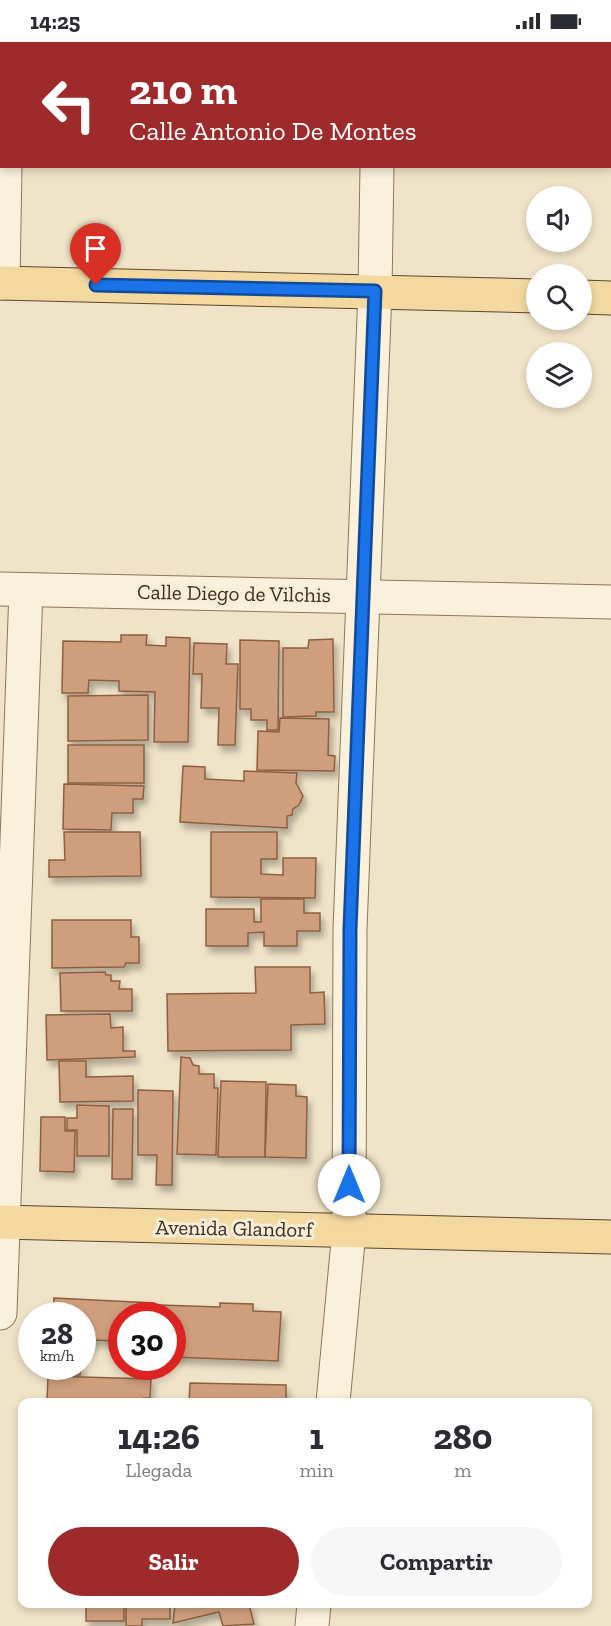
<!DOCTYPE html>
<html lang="es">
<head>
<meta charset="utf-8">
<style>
	body { margin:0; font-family:"Zilla Slab",serif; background:#f7f7f7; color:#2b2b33; height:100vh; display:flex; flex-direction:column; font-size:22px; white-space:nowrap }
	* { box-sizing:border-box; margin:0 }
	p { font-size:20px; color:#7c7c81 }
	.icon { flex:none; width:33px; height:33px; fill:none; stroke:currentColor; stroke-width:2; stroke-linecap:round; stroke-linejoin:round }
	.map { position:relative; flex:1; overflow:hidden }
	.drawer { position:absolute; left:18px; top:1356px; width:574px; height:210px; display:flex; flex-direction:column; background:#fff; border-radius:12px; box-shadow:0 3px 9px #0003 }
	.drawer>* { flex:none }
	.guide { position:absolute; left:0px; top:0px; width:612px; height:126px; box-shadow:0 3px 9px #0003; background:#9e2a2b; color:#fff; overflow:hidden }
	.tools { position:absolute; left:526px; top:144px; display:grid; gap:12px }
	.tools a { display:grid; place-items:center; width:66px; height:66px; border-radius:50%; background:#fff; box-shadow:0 3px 9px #0003; font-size:30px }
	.speed { position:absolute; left:18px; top:1260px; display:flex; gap:12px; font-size:30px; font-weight:700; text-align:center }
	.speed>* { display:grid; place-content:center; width:78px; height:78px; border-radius:50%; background:#fff; box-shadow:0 3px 9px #0003; line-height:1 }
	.speed small { font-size:15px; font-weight:400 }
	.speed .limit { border:9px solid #d22; background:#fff; color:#111 }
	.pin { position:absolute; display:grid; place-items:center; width:51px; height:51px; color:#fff; margin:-62px -26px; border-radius:50% 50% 50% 0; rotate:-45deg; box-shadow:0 0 6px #0007 }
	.pin .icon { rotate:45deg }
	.me { position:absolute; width:66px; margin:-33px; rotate:0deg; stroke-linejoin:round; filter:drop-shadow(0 0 4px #0008) }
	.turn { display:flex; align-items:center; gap:21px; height:126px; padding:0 30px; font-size:27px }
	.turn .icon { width:78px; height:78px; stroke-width:2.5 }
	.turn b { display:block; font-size:42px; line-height:51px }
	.eta { display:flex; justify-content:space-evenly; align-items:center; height:102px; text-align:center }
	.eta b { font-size:36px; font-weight:800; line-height:42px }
	.primary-button { display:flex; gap:12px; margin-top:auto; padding:12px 30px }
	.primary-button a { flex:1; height:69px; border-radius:36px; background:#9e2a2b; color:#fff; font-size:24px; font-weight:800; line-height:69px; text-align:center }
	.primary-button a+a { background:#f7f7f7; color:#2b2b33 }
	.status { display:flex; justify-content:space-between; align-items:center; height:42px; padding:0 30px; background:#fff; direction:ltr }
	.status svg { height:16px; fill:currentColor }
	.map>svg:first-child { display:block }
	.building { fill:#cf9f7d; stroke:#8d5f41; stroke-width:1.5; filter:url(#shadow) }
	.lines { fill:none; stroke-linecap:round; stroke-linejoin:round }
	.minor-casing { stroke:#8d765c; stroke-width:35 }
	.major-casing { stroke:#5b4430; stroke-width:35 }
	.minor { stroke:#faf1dc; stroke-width:33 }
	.major { stroke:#f3d9a0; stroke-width:33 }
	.route-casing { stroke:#114b97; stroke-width:15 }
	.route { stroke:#1a73e8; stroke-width:10 }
	.labels { text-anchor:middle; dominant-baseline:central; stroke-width:6; stroke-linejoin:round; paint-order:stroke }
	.street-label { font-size:21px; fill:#3d2e20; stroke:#f7eed8 }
</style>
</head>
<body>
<div class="status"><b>14:25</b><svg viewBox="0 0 49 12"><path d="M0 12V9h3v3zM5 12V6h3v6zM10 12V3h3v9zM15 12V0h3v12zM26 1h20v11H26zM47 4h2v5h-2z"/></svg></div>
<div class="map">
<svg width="611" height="1584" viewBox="0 0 611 1584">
	<defs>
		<filter id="shadow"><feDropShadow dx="3.5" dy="6" stdDeviation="3" flood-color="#0004"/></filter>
	</defs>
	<rect width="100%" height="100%" fill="#f0e4c8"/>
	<g class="building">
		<polygon points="121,593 147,593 146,603 166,604 166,595 190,596 188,700 154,700 155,650 119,649 119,639 89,638 88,651 62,651 63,599 121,600"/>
		<polygon points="333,597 334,670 316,670 316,674 283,675 283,606 308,606 309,598"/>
		<polygon points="240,598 279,599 278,688 267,688 267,678 251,678 251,667 240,667"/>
		<polygon points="194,601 227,602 226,622 238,622 235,703 218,703 219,666 201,666 202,632 193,632"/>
		<polygon points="148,653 148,698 68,699 68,654"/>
		<polygon points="280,676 329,677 328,713 335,714 334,729 257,728 258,689 279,690"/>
		<rect x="68" y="703" width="76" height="38"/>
		<polygon points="183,724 205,725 205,737 244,739 244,729 297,731 296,741 303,754 299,763 293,767 292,773 287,774 287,786 180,780"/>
		<polygon points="64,742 144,744 143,757 133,757 133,771 112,771 111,788 63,787"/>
		<polygon points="64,790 140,790 141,834 49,835 49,818 65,818"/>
		<polygon points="211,790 277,790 277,817 261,817 261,832 283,833 283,816 316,816 315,856 211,855"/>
		<polygon points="261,857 304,857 304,871 320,871 320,889 297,889 297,904 264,904 264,890 248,891 248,904 206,904 206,867 254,867 254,880 261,880"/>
		<polygon points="52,878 131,878 131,895 139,895 139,921 126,921 124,925 52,926"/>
		<polygon points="255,925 310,925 310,951 324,950 325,982 291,983 291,1008 168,1009 167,952 256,951"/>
		<polygon points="105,930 106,933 111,933 111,939 120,939 119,947 132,947 132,969 61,969 60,931"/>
		<polygon points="110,972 111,986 123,985 123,1009 135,1009 135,1015 47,1018 46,973"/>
		<polygon points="181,1015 190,1016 193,1023 199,1024 199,1032 214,1032 214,1046 218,1046 216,1113 177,1112"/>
		<polygon points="59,1019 86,1019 86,1035 133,1034 133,1059 60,1060"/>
		<polygon points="221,1039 266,1040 265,1115 218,1115"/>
		<polygon points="268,1042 296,1043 296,1054 307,1055 306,1116 265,1115"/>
		<polygon points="138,1048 173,1049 172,1143 156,1143 157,1113 138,1113"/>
		<polygon points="77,1063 109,1064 109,1114 77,1114 77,1088 67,1088 67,1076 77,1076"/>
		<polygon points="113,1067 133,1067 132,1137 112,1137"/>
		<polygon points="41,1075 65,1075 65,1089 75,1089 74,1130 40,1129"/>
		<polygon points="54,1256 154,1261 154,1274 122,1274 122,1312 115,1312 112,1299 95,1298 82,1310 82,1274 53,1274"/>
		<polygon points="220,1261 253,1262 253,1269 281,1270 278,1319 172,1315 172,1274 158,1274 159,1263 220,1265"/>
		<polygon points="51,1324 81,1324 80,1333 50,1332"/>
		<polygon points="48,1334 151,1337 150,1356 143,1356 143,1360 47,1360"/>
		<polygon points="190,1341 286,1343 286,1360 189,1360"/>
		<rect x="86" y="1562" width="38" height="17"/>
		<polygon points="126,1562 170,1562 170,1577 142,1577 142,1584 126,1584"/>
		<polygon points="175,1562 249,1562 254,1582 223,1584 219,1570 173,1581"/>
	</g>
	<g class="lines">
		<defs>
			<g id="minor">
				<polyline points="8,2 8,0"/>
				<polyline points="380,2 380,0"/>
				<polyline points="3,241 5,124"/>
				<polyline points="0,547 611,560"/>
				<polyline points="0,1271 26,548"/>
				<polyline points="333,1360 349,1189 350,887 375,249 377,124"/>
				<polyline points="312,1584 314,1562"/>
			</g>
			<g id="major">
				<polyline points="0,241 537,254"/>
				<polyline points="582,255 611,256"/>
				<polyline points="0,1180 611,1195"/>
			</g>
		</defs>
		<use href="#minor" class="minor-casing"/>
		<use href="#major" class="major-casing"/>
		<use href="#minor" class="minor"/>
		<use href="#major" class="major"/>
	</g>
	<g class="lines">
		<defs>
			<polyline id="route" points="96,243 375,249 350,887 349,1143"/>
		</defs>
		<use href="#route" class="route-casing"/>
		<use href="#route" class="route"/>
	</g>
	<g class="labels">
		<g class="street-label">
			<text transform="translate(234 551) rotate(1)">Calle Diego de Vilchis</text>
			<text transform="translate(234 1186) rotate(1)">Avenida Glandorf</text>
		</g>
	</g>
</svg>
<div class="tools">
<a><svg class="icon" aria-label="sound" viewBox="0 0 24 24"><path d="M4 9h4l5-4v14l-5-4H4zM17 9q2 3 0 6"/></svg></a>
<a><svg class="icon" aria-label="search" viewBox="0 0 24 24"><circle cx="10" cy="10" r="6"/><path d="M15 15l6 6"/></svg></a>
<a><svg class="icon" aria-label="layers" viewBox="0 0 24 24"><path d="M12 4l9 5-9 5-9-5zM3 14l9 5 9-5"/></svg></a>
</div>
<div class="speed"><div>28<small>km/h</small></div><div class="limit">30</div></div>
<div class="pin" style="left:96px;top:243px;background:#d93025"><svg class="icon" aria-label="arrive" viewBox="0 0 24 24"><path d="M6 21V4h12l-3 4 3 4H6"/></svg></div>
<svg class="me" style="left:349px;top:1143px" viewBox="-20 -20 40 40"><circle r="19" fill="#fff"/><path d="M0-13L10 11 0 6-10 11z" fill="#1a73e8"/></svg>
<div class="guide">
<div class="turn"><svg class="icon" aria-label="left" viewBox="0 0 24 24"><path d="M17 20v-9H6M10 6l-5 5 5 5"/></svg><div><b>210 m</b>Calle Antonio De Montes</div></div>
</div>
<section class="drawer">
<div class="eta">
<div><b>14:26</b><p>Llegada</p></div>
<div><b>1</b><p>min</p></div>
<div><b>280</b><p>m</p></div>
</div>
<div class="primary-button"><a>Salir</a><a>Compartir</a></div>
</section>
</div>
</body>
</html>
